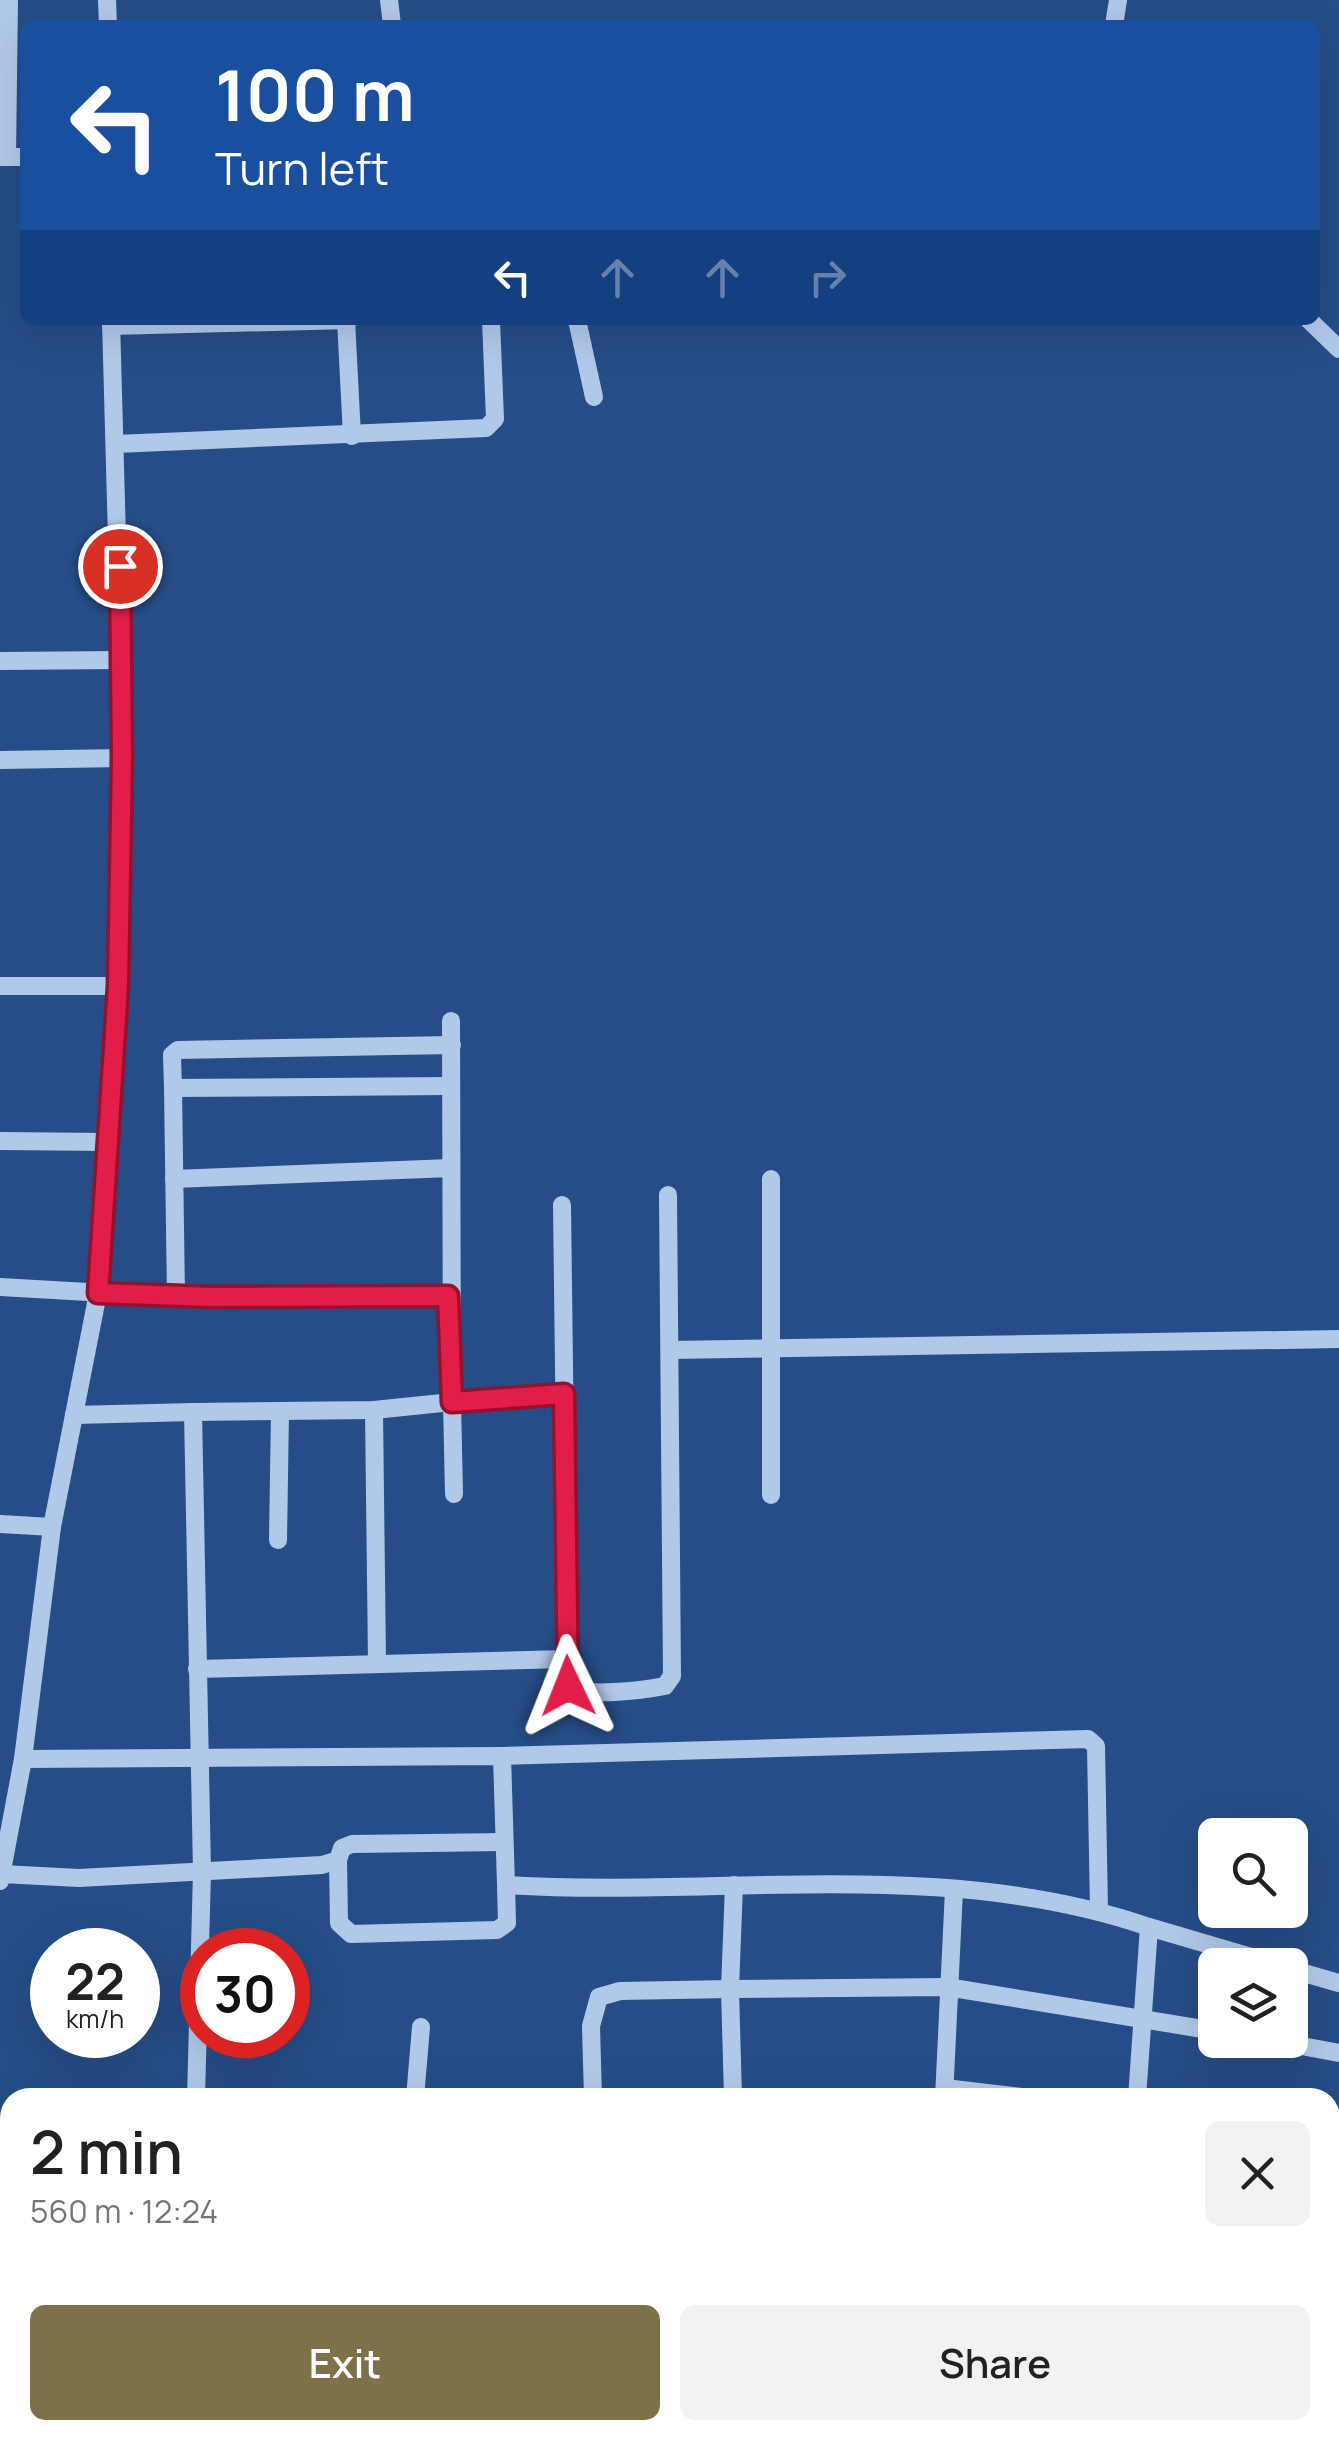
<!DOCTYPE html>
<html lang="en">
<head>
<meta charset="utf-8">
<style>
	body { margin:0; font-family:Manrope,sans-serif; background:#f2f2f2; color:#202124; height:100vh; display:flex; flex-direction:column; font-size:38px; white-space:nowrap }
	* { box-sizing:border-box; margin:0 }
	p { font-size:32px; color:#757577 }
	.icon { flex:none; width:55px; height:55px; fill:none; stroke:currentColor; stroke-width:2; stroke-linecap:round; stroke-linejoin:round }
	.map { position:relative; flex:1; overflow:hidden }
	.sheet { position:absolute; left:0px; top:2088px; width:1340px; height:352px; display:flex; flex-direction:column; background:#fff; border-radius:30px 30px 0 0; box-shadow:0 10px 40px #0002 }
	.sheet>* { flex:none }
	.top-card { position:absolute; left:20px; top:20px; width:1300px; height:305px; border-radius:15px; box-shadow:0 10px 40px #0002; background:#1a4fa0; color:#fff; overflow:hidden }
	.tools { position:absolute; left:1198px; top:1818px; display:grid; gap:20px }
	.tools a { display:grid; place-items:center; width:110px; height:110px; border-radius:15px; background:#fff; box-shadow:0 10px 40px #0002; font-size:50px }
	.speed { position:absolute; left:30px; top:1928px; display:flex; gap:20px; font-size:50px; font-weight:700; text-align:center }
	.speed>* { display:grid; place-content:center; width:130px; height:130px; border-radius:50%; background:#fff; box-shadow:0 10px 40px #0002; line-height:1 }
	.speed small { font-size:25px; font-weight:400 }
	.speed .limit { border:15px solid #d22; background:#fff; color:#111 }
	.pin { position:absolute; display:grid; place-items:center; width:85px; height:85px; color:#fff; margin:-42px; border:5px solid #fff; border-radius:50%; box-shadow:0 2px 10px #0007 }
	.me { position:absolute; width:110px; margin:-55px; rotate:358deg; stroke-linejoin:round; filter:drop-shadow(0 0 8px #0008) }
	.turn { display:flex; align-items:center; gap:35px; height:210px; padding:0 30px; font-size:45px }
	.turn .icon { width:130px; height:130px; stroke-width:2.5 }
	.turn b { display:block; font-size:70px; line-height:85px }
	.lanes { display:flex; align-items:center; height:95px; padding:0 30px; background:#0003; justify-content:center; gap:50px; direction:ltr }
	.lanes .off { opacity:.35 }
	.round { display:grid; place-items:center; flex:none; width:105px; height:105px; border-radius:15px; background:#f2f2f2 }
	.summary { display:flex; align-items:center; justify-content:space-between; height:170px; padding:0 30px }
	h1 { font-size:60px; font-weight:600; line-height:75px }
	.button { display:flex; gap:20px; margin-top:auto; padding:20px 30px }
	.button a { flex:1; height:115px; border-radius:15px; background:#7e7149; color:#fff; font-size:40px; font-weight:600; line-height:115px; text-align:center }
	.button a+a { background:#f2f2f2; color:#202124 }
	.map>svg:first-child { display:block }
	.lines { fill:none; stroke-linecap:round; stroke-linejoin:round }
	.minor { stroke:#b1c9e9; stroke-width:18 }
	.route-casing { stroke:#92132f; stroke-width:25 }
	.route { stroke:#e11d48; stroke-width:18 }
</style>
</head>
<body>
<div class="map">
<svg width="1339" height="2439" viewBox="0 0 1339 2439">
	<rect width="100%" height="100%" fill="#264d87"/>
	<g class="lines">
		<g class="minor">
			<polyline points="107,0 108,25"/>
			<polyline points="389,0 392,25"/>
			<polyline points="1114,25 1118,0"/>
			<polyline points="0,157 25,157"/>
			<polyline points="7,157 9,0"/>
			<polyline points="346,320 352,436"/>
			<polyline points="577,320 594,397"/>
			<polyline points="1309,320 1339,349"/>
			<polyline points="111,326 349,320"/>
			<polyline points="116,444 486,428 495,419 491,320"/>
			<polyline points="0,661 120,660"/>
			<polyline points="0,760 123,758"/>
			<polyline points="0,986 118,986"/>
			<polyline points="173,1088 172,1055 178,1050 452,1045"/>
			<polyline points="0,1141 109,1142"/>
			<polyline points="174,1179 451,1168"/>
			<path d="M562,1205l6,481c16,12 76,4 97,0l7,-10 -4,-481"/>
			<polyline points="0,1287 176,1297 449,1296"/>
			<polyline points="176,1297 173,1088 451,1086"/>
			<polyline points="670,1350 1339,1339"/>
			<polyline points="374,1410 377,1662"/>
			<polyline points="74,1415 193,1412"/>
			<polyline points="454,1494 452,1402 564,1394"/>
			<polyline points="771,1495 771,1179"/>
			<polyline points="0,1524 52,1527"/>
			<polyline points="278,1540 280,1412"/>
			<polyline points="197,1669 566,1659"/>
			<polyline points="502,1756 1088,1739 1096,1746 1099,1910"/>
			<path d="M23,1759l479,-3 4,129c213,13 437,-29 643,42"/>
			<polyline points="338,1860 339,1923 351,1934 497,1930 507,1923 506,1885"/>
			<polyline points="2,1874 79,1878 322,1865 338,1860 342,1848 352,1844 504,1842"/>
			<polyline points="0,1881 23,1759 52,1527 98,1293 109,1142 123,758 111,320"/>
			<polyline points="1290,1969 1339,1983"/>
			<polyline points="1269,2040 1339,2053"/>
			<polyline points="945,2088 1030,2098"/>
			<polyline points="196,2098 202,1872 193,1412 374,1410 452,1402 451,1021"/>
			<polyline points="415,2098 421,2027"/>
			<polyline points="593,2098 591,2026 599,1997 620,1991 730,1989 734,1885"/>
			<polyline points="733,2098 730,1989 947,1987 1215,2031"/>
			<polyline points="944,2098 954,1890"/>
			<polyline points="1137,2098 1149,1927 1278,1965"/>
			<polyline points="0,2150 10,2152"/>
			<polyline points="1330,2226 1339,2228"/>
			<polyline points="1330,2424 1339,2426"/>
			<polyline points="45,2430 46,2439"/>
			<polyline points="171,2430 172,2439"/>
			<polyline points="1297,2430 1298,2439"/>
			<polyline points="282,2439 282,2430"/>
			<polyline points="380,2439 380,2430"/>
			<polyline points="639,2439 639,2430"/>
			<polyline points="780,2439 780,2430"/>
			<polyline points="888,2439 889,2430"/>
			<polyline points="1068,2439 1068,2430"/>
			<polyline points="1208,2439 1209,2430"/>
		</g>
	</g>
	<g class="lines">
		<defs>
			<polyline id="route" points="120,566 122,758 118,986 98,1293 212,1297 448,1296 452,1402 564,1394 568,1686"/>
		</defs>
		<use href="#route" class="route-casing"/>
		<use href="#route" class="route"/>
	</g>
</svg>
<div class="tools">
<a><svg class="icon" aria-label="search" viewBox="0 0 24 24"><circle cx="10" cy="10" r="6"/><path d="M15 15l6 6"/></svg></a>
<a><svg class="icon" aria-label="layers" viewBox="0 0 24 24"><path d="M12 4l9 5-9 5-9-5zM3 14l9 5 9-5"/></svg></a>
</div>
<div class="speed"><div>22<small>km/h</small></div><div class="limit">30</div></div>
<div class="pin" style="left:120px;top:566px;background:#d93025"><svg class="icon" aria-label="arrive" viewBox="0 0 24 24"><path d="M6 21V4h12l-3 4 3 4H6"/></svg></div>
<svg class="me" style="left:568px;top:1686px" viewBox="-20 -20 40 40"><path d="M0-17L14 15 0 8-14 15z" fill="#e11d48" stroke="#fff" stroke-width="4"/></svg>
<div class="top-card">
<div class="turn"><svg class="icon" aria-label="left" viewBox="0 0 24 24"><path d="M17 20v-9H6M10 6l-5 5 5 5"/></svg><div><b>100 m</b>Turn left</div></div>
<div class="lanes"><svg class="icon" aria-label="left" viewBox="0 0 24 24"><path d="M17 20v-9H6M10 6l-5 5 5 5"/></svg><svg class="icon off" aria-label="ahead" viewBox="0 0 24 24"><path d="M12 20V5M6 11l6-6 6 6"/></svg><svg class="icon off" aria-label="ahead" viewBox="0 0 24 24"><path d="M12 20V5M6 11l6-6 6 6"/></svg><svg class="icon off" aria-label="right" viewBox="0 0 24 24"><path d="M7 20v-9h11M14 6l5 5-5 5"/></svg></div>
</div>
<section class="sheet">
<div class="summary"><div><h1>2 min</h1><p>560 m · 12:24</p></div><a class="round"><svg class="icon" aria-label="close" viewBox="0 0 24 24"><path d="M6 6l12 12M18 6L6 18"/></svg></a></div>
<div class="button"><a>Exit</a><a>Share</a></div>
</section>
</div>
</body>
</html>
